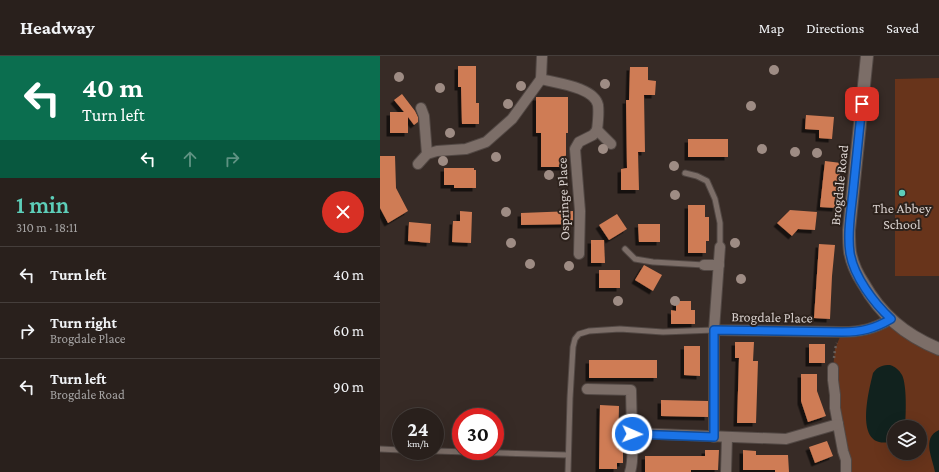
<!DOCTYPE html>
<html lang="en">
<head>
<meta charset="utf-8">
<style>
	body { margin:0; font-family:"Crimson Pro",serif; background:#312825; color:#f1f3f6; height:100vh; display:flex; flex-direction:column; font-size:15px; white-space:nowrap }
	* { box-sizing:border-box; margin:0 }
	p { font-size:13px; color:#a5a3a3 }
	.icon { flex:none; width:22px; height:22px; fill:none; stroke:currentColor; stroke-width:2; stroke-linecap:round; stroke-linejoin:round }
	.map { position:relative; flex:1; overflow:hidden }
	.side { display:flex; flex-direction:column; background:#29201c; width:380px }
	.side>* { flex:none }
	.banner { background:#0b6e4f; color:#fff; overflow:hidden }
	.tools { position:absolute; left:507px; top:364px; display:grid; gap:8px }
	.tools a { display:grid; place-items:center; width:40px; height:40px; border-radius:50%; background:#29201c; box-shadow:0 4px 16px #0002,0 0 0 1px #453e3b; font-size:20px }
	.speed { position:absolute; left:12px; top:352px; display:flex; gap:8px; font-size:20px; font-weight:700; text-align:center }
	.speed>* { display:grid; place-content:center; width:52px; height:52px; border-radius:50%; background:#29201c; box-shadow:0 4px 16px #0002,0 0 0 1px #453e3b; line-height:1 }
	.speed small { font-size:10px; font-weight:400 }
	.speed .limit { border:6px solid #d22; background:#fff; color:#111 }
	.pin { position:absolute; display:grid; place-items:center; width:34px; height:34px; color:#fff; margin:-17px; border-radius:8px; box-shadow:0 2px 6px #0006 }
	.me { position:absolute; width:44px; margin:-22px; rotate:92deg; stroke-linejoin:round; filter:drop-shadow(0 0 3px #0008) }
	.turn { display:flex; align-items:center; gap:14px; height:84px; padding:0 16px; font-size:18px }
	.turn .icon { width:52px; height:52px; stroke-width:2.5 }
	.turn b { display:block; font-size:28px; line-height:34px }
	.lanes { display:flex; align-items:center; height:38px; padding:0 16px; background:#0003; justify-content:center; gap:20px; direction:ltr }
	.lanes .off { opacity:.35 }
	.round { display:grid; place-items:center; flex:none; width:42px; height:42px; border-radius:21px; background:#312825 }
	.headline { display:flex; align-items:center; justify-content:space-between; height:68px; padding:0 16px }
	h1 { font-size:24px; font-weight:600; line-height:30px; color:#5dceb9 }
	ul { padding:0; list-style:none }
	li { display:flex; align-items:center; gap:12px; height:56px; padding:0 16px; border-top:1px solid #453e3b }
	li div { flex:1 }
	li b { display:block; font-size:15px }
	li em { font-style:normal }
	header { display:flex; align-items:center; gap:24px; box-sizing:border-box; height:56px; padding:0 20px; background:#29201c; border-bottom:1px solid #453e3b }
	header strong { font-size:19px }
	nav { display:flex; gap:22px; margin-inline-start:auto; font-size:14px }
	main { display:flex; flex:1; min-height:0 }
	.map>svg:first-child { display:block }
	.green { fill:#68341b; fill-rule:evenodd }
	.water { fill:#11221e }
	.building { fill:#cf7c55; filter:url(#shadow) }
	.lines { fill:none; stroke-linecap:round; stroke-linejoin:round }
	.lane-casing { stroke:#524844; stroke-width:7 }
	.street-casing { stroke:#524844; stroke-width:12 }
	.secondary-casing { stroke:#524844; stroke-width:14 }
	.path { stroke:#685e59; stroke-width:2.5; stroke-dasharray:2 3; stroke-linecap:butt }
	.lane { stroke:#7c6e68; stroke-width:5 }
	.street { stroke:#7c6e68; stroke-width:10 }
	.secondary { stroke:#7c6e68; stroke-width:12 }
	.tree { fill:#9e8c84 }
	.route-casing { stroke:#114b97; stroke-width:10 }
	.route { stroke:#1a73e8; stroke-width:7 }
	.poi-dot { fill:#5dceb9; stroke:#2d221c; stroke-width:1.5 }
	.labels { text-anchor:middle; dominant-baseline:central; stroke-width:4; stroke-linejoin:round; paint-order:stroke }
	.street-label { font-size:14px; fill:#d7cfcc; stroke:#2d221c }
	.poi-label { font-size:14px; fill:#d7cfcc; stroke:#2d221c }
</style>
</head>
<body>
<header>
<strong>Headway</strong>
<nav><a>Map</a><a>Directions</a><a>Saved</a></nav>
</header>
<main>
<section class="side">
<div class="banner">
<div class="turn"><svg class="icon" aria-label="left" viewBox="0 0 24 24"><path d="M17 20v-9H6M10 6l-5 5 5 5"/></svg><div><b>40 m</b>Turn left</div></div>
<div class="lanes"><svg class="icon" aria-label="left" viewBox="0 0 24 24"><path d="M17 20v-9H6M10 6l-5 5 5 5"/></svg><svg class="icon off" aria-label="ahead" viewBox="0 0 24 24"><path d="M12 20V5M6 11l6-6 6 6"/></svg><svg class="icon off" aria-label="right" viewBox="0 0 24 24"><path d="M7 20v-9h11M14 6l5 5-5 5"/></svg></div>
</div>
<div class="headline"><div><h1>1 min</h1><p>310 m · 18:11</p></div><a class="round" style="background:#d93025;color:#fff"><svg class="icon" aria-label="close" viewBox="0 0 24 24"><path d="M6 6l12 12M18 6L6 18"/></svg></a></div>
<ul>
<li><svg class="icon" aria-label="left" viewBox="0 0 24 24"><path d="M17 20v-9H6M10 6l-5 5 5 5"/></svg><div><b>Turn left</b></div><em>40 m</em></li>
<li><svg class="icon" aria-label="right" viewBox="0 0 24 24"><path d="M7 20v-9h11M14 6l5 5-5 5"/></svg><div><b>Turn right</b><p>Brogdale Place</p></div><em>60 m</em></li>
<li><svg class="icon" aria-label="left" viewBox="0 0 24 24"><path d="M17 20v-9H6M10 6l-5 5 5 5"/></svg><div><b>Turn left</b><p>Brogdale Road</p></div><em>90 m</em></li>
</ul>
</section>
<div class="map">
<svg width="559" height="416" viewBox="0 0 559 416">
	<defs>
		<filter id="shadow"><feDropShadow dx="-3.5" dy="3.5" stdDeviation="0" flood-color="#0009"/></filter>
	</defs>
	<rect width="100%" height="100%" fill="#372b26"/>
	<g class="green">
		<polygon points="559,22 559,220 515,220 515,23"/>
		<path d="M511,263l48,30v123h-93l-13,-104 2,-19 7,-17zM514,371h26v26h-26z"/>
	</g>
	<g class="water">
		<path d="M510,309c6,2 9,5 12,10 5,10 4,40 3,52h-11v14c-41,12 -26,-47 -21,-68 5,-7 10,-8 17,-8z"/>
		<path d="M559,374v42h-4c-2,-13 -14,-34 4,-42z"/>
	</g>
	<g class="building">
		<polygon points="78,10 96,10 96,47 99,47 99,68 82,68 81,31 78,31"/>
		<polygon points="250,11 268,11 268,24 276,25 275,39 264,39 265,96 258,96 259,134 241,134 241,113 247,112 246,44 249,44"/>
		<polygon points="22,38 35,55 38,61 38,66 34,69 28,61 28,77 10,77 10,56 24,56 14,44"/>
		<polygon points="156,41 188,41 188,77 186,77 186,111 161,111 161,77 156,77"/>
		<polygon points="426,59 454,61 452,83 439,82 439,74 425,73"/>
		<rect x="308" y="83" width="40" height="18"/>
		<polygon points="0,100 15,100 16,132 28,155 8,167 0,152"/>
		<polygon points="445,105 461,107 456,152 440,151"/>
		<polygon points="64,112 94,112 94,114 96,114 96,132 74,132 74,129 64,129"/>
		<polygon points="308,149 325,149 325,161 329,161 329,185 326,185 326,197 308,197"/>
		<polygon points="410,154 437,156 435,174 418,173 412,180 397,167"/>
		<polygon points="80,155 92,156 91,187 72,186 73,165 80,165"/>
		<polygon points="193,155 193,168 141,169 141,157"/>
		<polygon points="237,158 247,173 229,184 219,169"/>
		<polygon points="29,166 51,168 50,187 28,185"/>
		<polygon points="258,168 280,168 280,186 259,186"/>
		<polygon points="211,184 224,184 225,207 211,207"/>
		<polygon points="439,188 455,189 452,220 450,263 434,262"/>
		<polygon points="264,209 282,219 273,235 255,224"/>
		<rect x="219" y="214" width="21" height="18"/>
		<polygon points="296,245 311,245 311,254 315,254 315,268 291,268 291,254 296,255"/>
		<polygon points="355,286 374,286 373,305 378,305 376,367 357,367 359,302 355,302"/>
		<rect x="429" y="288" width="16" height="19"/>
		<polygon points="304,290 320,290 320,320 304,319"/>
		<rect x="209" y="304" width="68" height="18"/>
		<polygon points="421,318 437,318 437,335 446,360 428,366 421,345"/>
		<polygon points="281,344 328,345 328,361 281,360"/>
		<polygon points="220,349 239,350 238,393 243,393 243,407 237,407 237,413 219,413"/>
		<polygon points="447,385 453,400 435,407 429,391"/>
		<polygon points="325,394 339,394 338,414 311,414 311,416 265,416 265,400 325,400"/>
		<polygon points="363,394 376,395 376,399 408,399 409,416 395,416 395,414 363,414"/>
	</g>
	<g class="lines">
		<defs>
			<g id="lane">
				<polyline points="305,117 317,120 327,125 335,143 340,167 340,191"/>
				<polyline points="245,193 255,203 273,206 324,209"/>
				<polyline points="0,393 21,394"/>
				<polyline points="55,395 188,399"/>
				<polyline points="188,416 190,342 193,291 195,283 199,278 209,275 240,273 283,276 334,274"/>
			</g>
			<g id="street">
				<path d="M161,23c15,4 53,8 57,26 1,8 0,17 -1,25l-4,5 -14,7 -4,7 5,62 -1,43"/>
				<polyline points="41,52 44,60 47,98"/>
				<polyline points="217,74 231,88"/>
				<polyline points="38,108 47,98 57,95 86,93 106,86 132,63 161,23 162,0"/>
				<path d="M340,191l-6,83 128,2c19,0 32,-3 49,-13"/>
				<polyline points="324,209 339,209"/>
				<polyline points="334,274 334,381"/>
				<polyline points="453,312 453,324 455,339 455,352 463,395 466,404 466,416"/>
				<polyline points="207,333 251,334 252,377 406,383 458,368"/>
				<path d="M250,416c4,-12 2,-26 2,-39"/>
				<polyline points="346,416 347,381"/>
			</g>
			<path id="secondary" d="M487,0l-18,174c0,7 0,15 1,22 2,11 7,22 13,31 18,32 42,52 76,66"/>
		</defs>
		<use href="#lane" class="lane-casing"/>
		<use href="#street" class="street-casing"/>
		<use href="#secondary" class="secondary-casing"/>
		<polyline class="path" points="454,302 455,293 457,287"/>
		<use href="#lane" class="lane"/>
		<use href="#street" class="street"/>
		<use href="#secondary" class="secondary"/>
	</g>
	<g class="tree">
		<circle cx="394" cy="14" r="5"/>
		<circle cx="19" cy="21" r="5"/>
		<circle cx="225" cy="28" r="5"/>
		<circle cx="141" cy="30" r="5"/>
		<circle cx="60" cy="32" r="5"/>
		<circle cx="128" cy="48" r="5"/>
		<circle cx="371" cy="50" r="5"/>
		<circle cx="70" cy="77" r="5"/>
		<circle cx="223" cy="93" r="5"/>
		<circle cx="382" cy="93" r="5"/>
		<circle cx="415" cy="96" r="5"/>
		<circle cx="437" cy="97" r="5"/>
		<circle cx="116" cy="101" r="5"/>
		<circle cx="63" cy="105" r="5"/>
		<circle cx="294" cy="110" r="5"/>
		<circle cx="169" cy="119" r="5"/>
		<circle cx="295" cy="139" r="5"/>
		<circle cx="126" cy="156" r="5"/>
		<circle cx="131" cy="187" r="5"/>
		<circle cx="355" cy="187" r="5"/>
		<circle cx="150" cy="208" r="5"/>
		<circle cx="189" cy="210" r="5"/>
		<circle cx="361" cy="223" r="5"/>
		<circle cx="238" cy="245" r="5"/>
		<circle cx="295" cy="245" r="5"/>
	</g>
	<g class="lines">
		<defs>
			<path id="route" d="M252,378l82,3v-107l128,2c19,0 32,-3 49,-13 -17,-16 -37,-42 -41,-66 -3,-20 1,-41 3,-61 3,-29 6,-59 9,-88"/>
		</defs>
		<use href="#route" class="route-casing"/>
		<use href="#route" class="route"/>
	</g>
	<circle class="poi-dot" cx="522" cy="137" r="4"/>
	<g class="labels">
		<g class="street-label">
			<text transform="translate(459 129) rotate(-84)">Brogdale Road</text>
			<text transform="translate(183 143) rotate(-92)">Ospringe Place</text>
			<text transform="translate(392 261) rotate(1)">Brogdale Place</text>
		</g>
		<g class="poi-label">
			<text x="522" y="152">The Abbey<tspan x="522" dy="16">School</tspan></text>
		</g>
	</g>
</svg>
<div class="tools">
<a><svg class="icon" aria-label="layers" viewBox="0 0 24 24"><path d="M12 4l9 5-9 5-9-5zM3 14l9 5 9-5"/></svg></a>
</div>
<div class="speed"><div>24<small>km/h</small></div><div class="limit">30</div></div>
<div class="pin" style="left:482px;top:48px;background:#d93025"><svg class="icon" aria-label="arrive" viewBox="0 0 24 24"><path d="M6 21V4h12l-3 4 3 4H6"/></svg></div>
<svg class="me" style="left:252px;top:378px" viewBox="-20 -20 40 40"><circle r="17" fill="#1a73e8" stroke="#fff" stroke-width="3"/><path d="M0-11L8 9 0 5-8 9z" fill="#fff"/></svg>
</div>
</main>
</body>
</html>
